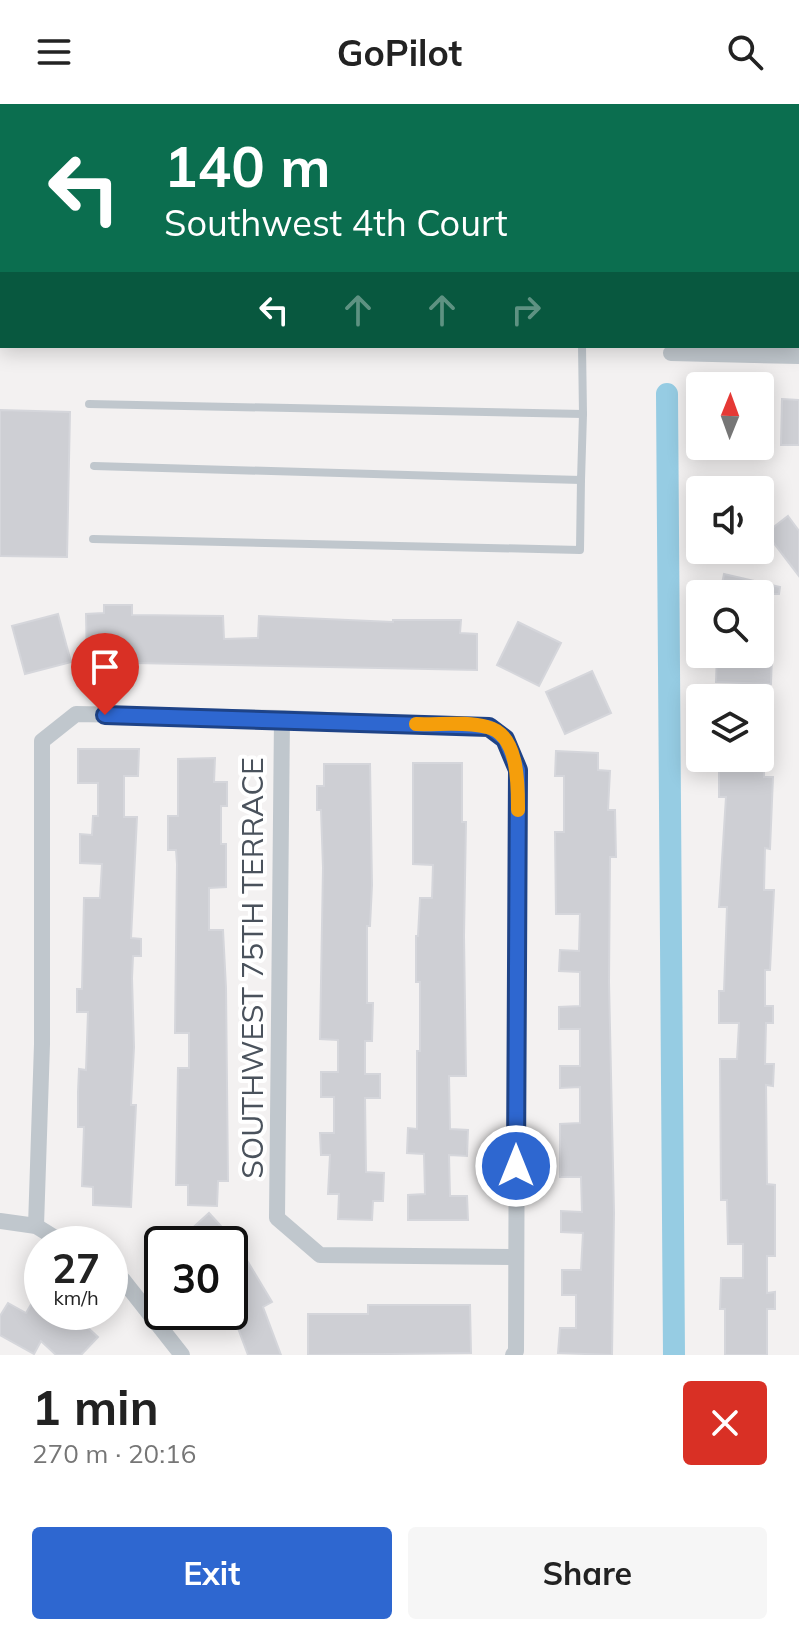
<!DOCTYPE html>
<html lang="en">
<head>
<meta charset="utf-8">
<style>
	body { margin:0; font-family:Mulish,sans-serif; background:#f6f6f6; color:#222; height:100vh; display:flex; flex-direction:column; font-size:30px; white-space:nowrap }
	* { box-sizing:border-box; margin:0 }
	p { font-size:26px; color:#767676 }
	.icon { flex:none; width:44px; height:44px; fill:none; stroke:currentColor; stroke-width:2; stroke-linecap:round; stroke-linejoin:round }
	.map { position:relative; height:1251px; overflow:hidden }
	.sheet { display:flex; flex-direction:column; background:#fff; flex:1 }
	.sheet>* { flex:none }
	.banner { position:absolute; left:0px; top:0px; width:800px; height:244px; box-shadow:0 4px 20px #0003; background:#0b6e4f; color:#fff; overflow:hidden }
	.needle { width:52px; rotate:1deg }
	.fabs { position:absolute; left:686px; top:268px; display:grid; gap:16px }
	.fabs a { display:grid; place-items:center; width:88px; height:88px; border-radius:8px; background:#fff; box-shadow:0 4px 20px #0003; font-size:40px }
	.speed { position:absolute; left:24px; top:1122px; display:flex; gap:16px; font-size:40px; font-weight:700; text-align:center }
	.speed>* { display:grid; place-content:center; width:104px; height:104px; border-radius:50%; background:#fff; box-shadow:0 4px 20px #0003; line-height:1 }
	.speed small { font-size:20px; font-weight:400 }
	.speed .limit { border:4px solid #111; border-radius:12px; background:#fff; color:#111 }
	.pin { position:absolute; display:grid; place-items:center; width:68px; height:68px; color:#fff; margin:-82px -34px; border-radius:50% 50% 50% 0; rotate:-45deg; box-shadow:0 0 8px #0007 }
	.pin .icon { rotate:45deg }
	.me { position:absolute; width:88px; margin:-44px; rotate:0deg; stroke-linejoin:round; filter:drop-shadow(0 0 6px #0008) }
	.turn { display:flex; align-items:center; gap:28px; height:168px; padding:0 32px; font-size:36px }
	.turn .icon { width:104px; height:104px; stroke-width:2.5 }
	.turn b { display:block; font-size:56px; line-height:68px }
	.lanes { display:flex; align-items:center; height:76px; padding:0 32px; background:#0003; justify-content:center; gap:40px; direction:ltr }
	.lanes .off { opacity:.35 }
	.round { display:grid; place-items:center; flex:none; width:84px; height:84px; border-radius:8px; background:#f6f6f6 }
	.summary { display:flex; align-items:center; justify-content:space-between; height:136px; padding:0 32px }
	h1 { font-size:48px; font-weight:700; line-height:60px }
	.action { display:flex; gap:16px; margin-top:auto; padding:16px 32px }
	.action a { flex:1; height:92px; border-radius:8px; background:#2e67d0; color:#fff; font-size:32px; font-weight:700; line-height:92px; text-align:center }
	.action a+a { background:#f6f6f6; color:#222 }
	header { display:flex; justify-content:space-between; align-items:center; height:104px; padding:0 32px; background:#fff; font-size:36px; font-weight:700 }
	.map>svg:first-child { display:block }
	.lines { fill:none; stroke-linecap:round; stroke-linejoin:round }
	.canal { stroke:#96cce3; stroke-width:22 }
	.building { fill:#cecfd4; stroke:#d5d6db; stroke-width:2 }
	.lane { stroke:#c0c7cd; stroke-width:8 }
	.street { stroke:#c0c7cd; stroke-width:16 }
	.route-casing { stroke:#1e4387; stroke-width:20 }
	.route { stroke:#2e67d0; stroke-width:14 }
	.slow { stroke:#f59e0b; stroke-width:14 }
	.labels { text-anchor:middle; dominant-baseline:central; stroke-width:8; stroke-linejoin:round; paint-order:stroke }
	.street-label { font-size:30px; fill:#4a525c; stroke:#fff }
</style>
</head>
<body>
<header><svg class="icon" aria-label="menu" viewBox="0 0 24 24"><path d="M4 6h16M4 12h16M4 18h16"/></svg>GoPilot<svg class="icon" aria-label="search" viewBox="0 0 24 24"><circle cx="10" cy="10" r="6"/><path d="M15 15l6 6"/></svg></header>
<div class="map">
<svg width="799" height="1251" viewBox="0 0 799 1251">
	<rect width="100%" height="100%" fill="#f3f1f1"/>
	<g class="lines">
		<polyline class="canal" points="667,290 674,1251"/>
	</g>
	<g class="building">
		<polygon points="782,295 799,296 799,341 781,341"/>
		<polygon points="0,306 70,308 67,453 0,452"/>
		<polygon points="788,412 799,427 799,472 766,429"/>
		<polygon points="724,470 780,483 779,490 720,490"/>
		<polygon points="104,501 132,501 132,511 223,512 224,535 258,534 259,512 393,518 393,516 461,516 460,529 477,530 477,566 87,558 86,510 104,509"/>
		<polygon points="58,510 71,558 25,570 12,522"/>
		<polygon points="518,518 561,539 539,582 497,561"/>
		<polygon points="717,550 772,550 771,580 716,578"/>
		<polygon points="592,567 611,609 565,630 546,588"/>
		<polygon points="78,645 139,645 138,672 124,672 124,713 137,713 131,834 141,835 141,852 133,852 132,874 134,943 131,1001 136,1001 131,1103 93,1101 93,1083 82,1082 84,1023 78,1023 78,988 79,965 86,966 88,908 77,908 77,885 82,885 84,794 100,794 102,760 80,759 80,730 92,731 93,712 98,712 98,679 78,679"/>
		<polygon points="556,647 598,649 598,666 610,667 608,706 615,706 616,753 610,753 609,878 614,1109 612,1251 558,1249 560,1224 576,1224 576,1191 562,1191 562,1166 581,1166 583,1129 561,1128 561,1107 582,1108 581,1073 560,1073 560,1020 580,1019 580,983 560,984 560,962 580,962 580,925 559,925 559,903 580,902 580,868 559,867 560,846 579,847 580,810 556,810 555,728 564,728 564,672 555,672"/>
		<polygon points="215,654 214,678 227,678 227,702 221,702 221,740 226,740 226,783 209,784 209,826 223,826 226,884 228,1077 218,1077 217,1102 188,1101 188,1081 176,1081 178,964 189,964 189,929 175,929 177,760 176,746 168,746 168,712 178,712 178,655"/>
		<polygon points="719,654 764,654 764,673 773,673 770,745 765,744 764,786 774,786 770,866 765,866 765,902 773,902 773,919 766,919 765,960 774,960 773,982 766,981 767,1080 775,1081 775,1152 767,1152 767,1189 775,1188 775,1205 767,1205 767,1251 725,1251 725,1205 720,1205 721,1174 743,1174 743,1140 728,1140 727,1096 721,1096 720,955 737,955 739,919 719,919 719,887 724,887 727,803 719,803 726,693 719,693"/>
		<polygon points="413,659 462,659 462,718 466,718 464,832 466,972 449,972 450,1025 468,1026 467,1052 449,1051 450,1092 467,1092 468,1116 408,1116 408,1091 425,1090 424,1050 407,1049 408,1024 417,1025 417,947 420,947 420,878 416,878 416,832 418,832 420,794 432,794 433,761 413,760"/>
		<polygon points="324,660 370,660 372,781 370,822 367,822 367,899 373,899 372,937 365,937 365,970 380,970 380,994 365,994 366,1068 384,1069 383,1097 373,1097 372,1116 338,1115 339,1090 328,1090 330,1051 321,1051 320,1029 334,1029 334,993 321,993 321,968 338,968 338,936 320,935 323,764 321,706 317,706 317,682 324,682"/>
		<polygon points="209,1109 230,1132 230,1128 272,1198 263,1203 281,1251 248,1251 236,1219 230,1222 230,1140 175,1140"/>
		<polygon points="42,1182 42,1208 71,1208 98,1233 81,1251 56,1251 41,1237 34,1250 0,1231 0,1212 8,1199 26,1209"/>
		<polygon points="368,1201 470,1201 471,1249 308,1251 308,1210 368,1210"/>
	</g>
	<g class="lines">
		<g class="lane">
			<polyline points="473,0 473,2"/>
			<polyline points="422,2 422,0"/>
			<polyline points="89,300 583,310 582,242"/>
			<polyline points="94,362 581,376 583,310"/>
			<polyline points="93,435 580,446 581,376"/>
		</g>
		<g class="street">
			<polyline points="671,249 799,252"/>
			<polyline points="282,614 277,1114 320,1151 515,1153"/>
			<polyline points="0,1117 36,1122 65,1140"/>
			<polyline points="36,1122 42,940 42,637 76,610 282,614 489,623 505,635 518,666 516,1247 513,1251"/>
			<polyline points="110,1168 123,1176 182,1251"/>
		</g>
	</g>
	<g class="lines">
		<defs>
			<polyline id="route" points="105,611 489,623 505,635 518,666 516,1062"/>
		</defs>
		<use href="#route" class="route-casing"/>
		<use href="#route" class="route"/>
		<path class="slow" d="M416,620c22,1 50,-3 71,3 32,7 31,58 31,83"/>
	</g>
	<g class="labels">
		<g class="street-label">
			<text transform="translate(252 864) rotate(-90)">SOUTHWEST 75TH TERRACE</text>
		</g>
	</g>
</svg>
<div class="fabs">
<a><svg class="needle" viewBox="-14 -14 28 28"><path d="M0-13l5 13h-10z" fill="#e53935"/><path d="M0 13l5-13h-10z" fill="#767676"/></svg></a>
<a><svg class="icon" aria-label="sound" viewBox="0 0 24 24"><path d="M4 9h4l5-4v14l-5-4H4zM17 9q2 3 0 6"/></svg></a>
<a><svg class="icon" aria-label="search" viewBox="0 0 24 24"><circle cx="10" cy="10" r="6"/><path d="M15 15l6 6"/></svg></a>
<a><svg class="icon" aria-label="layers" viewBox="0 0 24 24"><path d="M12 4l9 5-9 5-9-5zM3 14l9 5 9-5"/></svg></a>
</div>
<div class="speed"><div>27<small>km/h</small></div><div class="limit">30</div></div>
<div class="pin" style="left:105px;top:611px;background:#d93025"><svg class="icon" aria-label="arrive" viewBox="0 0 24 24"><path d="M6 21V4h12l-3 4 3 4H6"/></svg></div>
<svg class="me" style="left:516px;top:1062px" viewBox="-20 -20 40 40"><circle r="17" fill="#2e67d0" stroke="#fff" stroke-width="3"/><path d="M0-11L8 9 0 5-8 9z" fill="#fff"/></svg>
<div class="banner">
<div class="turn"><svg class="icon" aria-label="left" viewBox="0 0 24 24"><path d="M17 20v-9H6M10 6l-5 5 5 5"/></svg><div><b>140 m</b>Southwest 4th Court</div></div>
<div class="lanes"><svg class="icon" aria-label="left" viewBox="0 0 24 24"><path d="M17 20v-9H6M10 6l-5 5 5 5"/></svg><svg class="icon off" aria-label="ahead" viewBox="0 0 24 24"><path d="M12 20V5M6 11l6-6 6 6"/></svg><svg class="icon off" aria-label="ahead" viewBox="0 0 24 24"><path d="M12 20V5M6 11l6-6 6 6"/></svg><svg class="icon off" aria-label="right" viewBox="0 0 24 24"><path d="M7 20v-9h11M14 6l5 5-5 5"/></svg></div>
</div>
</div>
<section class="sheet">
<div class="summary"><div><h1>1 min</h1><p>270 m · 20:16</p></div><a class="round" style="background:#d93025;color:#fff"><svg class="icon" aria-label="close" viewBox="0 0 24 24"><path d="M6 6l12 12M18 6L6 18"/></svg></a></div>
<div class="action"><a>Exit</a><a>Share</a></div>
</section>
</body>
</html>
